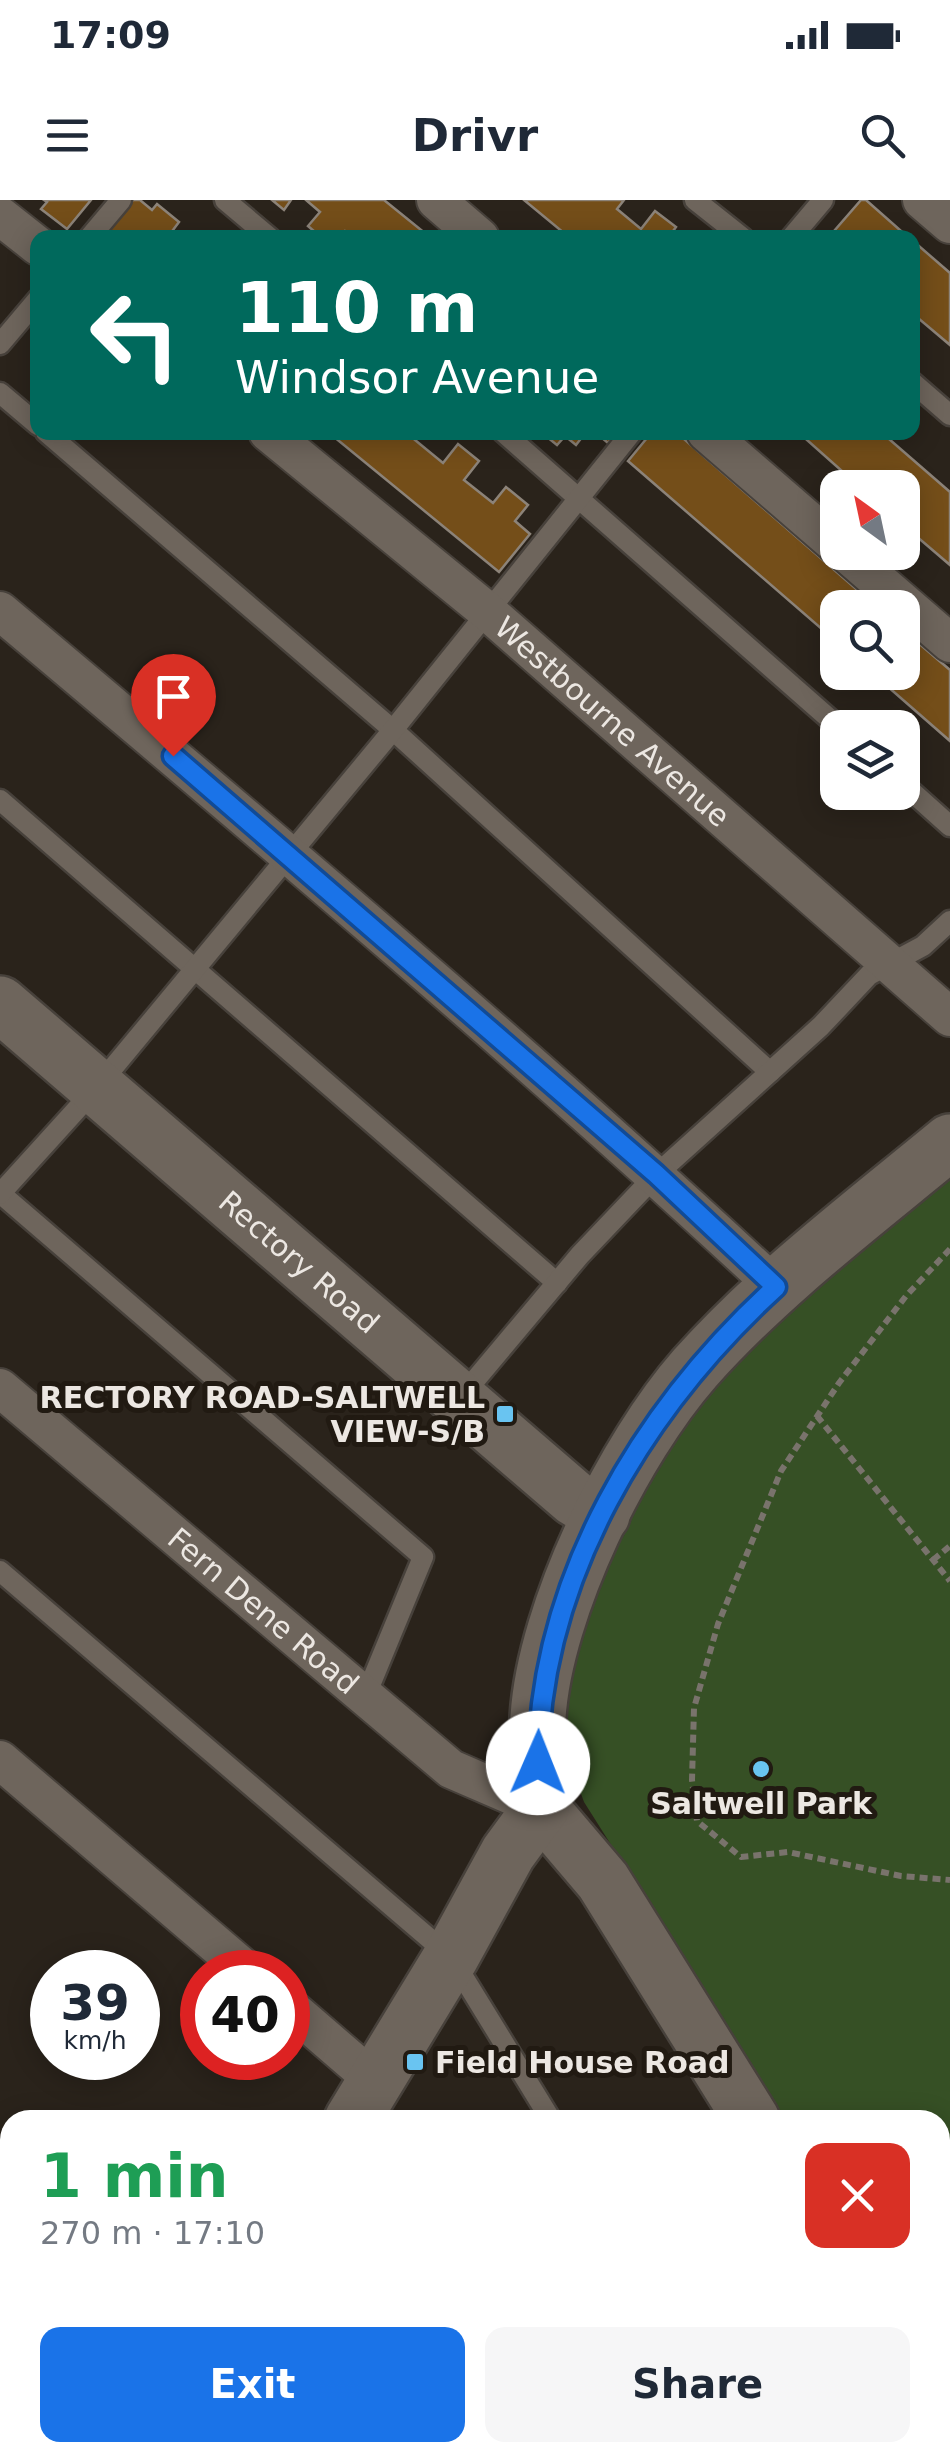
<!DOCTYPE html>
<html lang="en">
<head>
<meta charset="utf-8">
<style>
	body { margin:0; font-family:"DejaVu Sans",sans-serif; background:#f6f6f7; color:#1f2937; height:100vh; display:flex; flex-direction:column; font-size:38px; white-space:nowrap }
	* { box-sizing:border-box; margin:0 }
	p { font-size:32px; color:#747a83 }
	.icon { flex:none; width:55px; height:55px; fill:none; stroke:currentColor; stroke-width:2; stroke-linecap:round; stroke-linejoin:round }
	.map { position:relative; flex:1; overflow:hidden }
	.sheet { position:absolute; left:0px; top:1910px; width:950px; height:352px; display:flex; flex-direction:column; background:#fff; border-radius:30px 30px 0 0; box-shadow:0 5px 25px #0003 }
	.sheet>* { flex:none }
	.top-card { position:absolute; left:30px; top:30px; width:890px; height:210px; border-radius:20px; box-shadow:0 5px 25px #0003; background:#00695c; color:#fff; overflow:hidden }
	.needle { width:65px; rotate:327deg }
	.tools { position:absolute; left:820px; top:270px; display:grid; gap:20px }
	.tools a { display:grid; place-items:center; width:100px; height:100px; border-radius:20px; background:#fff; box-shadow:0 5px 25px #0003; font-size:50px }
	.speed { position:absolute; left:30px; top:1750px; display:flex; gap:20px; font-size:50px; font-weight:700; text-align:center }
	.speed>* { display:grid; place-content:center; width:130px; height:130px; border-radius:50%; background:#fff; box-shadow:0 5px 25px #0003; line-height:1 }
	.speed small { font-size:25px; font-weight:400 }
	.speed .limit { border:15px solid #d22; background:#fff; color:#111 }
	.pin { position:absolute; display:grid; place-items:center; width:85px; height:85px; color:#fff; margin:-102px -42px; border-radius:50% 50% 50% 0; rotate:-45deg; box-shadow:0 0 10px #0007 }
	.pin .icon { rotate:45deg }
	.me { position:absolute; width:110px; margin:-55px; rotate:1deg; stroke-linejoin:round; filter:drop-shadow(0 0 8px #0008) }
	.turn { display:flex; align-items:center; gap:35px; height:210px; padding:0 40px; font-size:45px }
	.turn .icon { width:130px; height:130px; stroke-width:2.5 }
	.turn b { display:block; font-size:70px; line-height:85px }
	.round { display:grid; place-items:center; flex:none; width:105px; height:105px; border-radius:20px; background:#f6f6f7 }
	.summary { display:flex; align-items:center; justify-content:space-between; height:170px; padding:0 40px }
	h1 { font-size:60px; font-weight:700; line-height:75px; color:#1e9e55 }
	.button { display:flex; gap:20px; margin-top:auto; padding:20px 40px }
	.button a { flex:1; height:115px; border-radius:20px; background:#1a73e8; color:#fff; font-size:40px; font-weight:700; line-height:115px; text-align:center }
	.button a+a { background:#f6f6f7; color:#1f2937 }
	.status { display:flex; justify-content:space-between; align-items:center; height:70px; padding:0 50px; background:#fff; direction:ltr }
	.status svg { height:28px; fill:currentColor }
	header { display:flex; justify-content:space-between; align-items:center; height:130px; padding:0 40px; background:#fff; font-size:45px; font-weight:700 }
	.map>svg:first-child { display:block }
	.green { fill:#365025 }
	.building { fill:#744e19; stroke:#8c8379; stroke-width:2.5 }
	.lines { fill:none; stroke-linecap:round; stroke-linejoin:round }
	.lane-casing { stroke:#47413b; stroke-width:25 }
	.street-casing { stroke:#47413b; stroke-width:42 }
	.secondary-casing { stroke:#47413b; stroke-width:60 }
	.path { stroke:#79736c; stroke-width:6; stroke-dasharray:8 5; stroke-linecap:butt }
	.lane { stroke:#6e655c; stroke-width:20 }
	.street { stroke:#6e655c; stroke-width:38 }
	.secondary { stroke:#6e655c; stroke-width:55 }
	.route-casing { stroke:#114b97; stroke-width:25 }
	.route { stroke:#1a73e8; stroke-width:18 }
	.poi-dot { fill:#69c4f1; stroke:#211a12; stroke-width:4 }
	.labels { text-anchor:middle; dominant-baseline:central; stroke-width:10; stroke-linejoin:round; paint-order:stroke }
	.street-label { font-size:30px; fill:#ece7e2; stroke:#211a12 }
	.poi-label { font-size:30px; font-weight:bold; fill:#ece7e2; stroke:#211a12; text-anchor:end }
</style>
</head>
<body>
<div class="status"><b>17:09</b><svg viewBox="0 0 49 12"><path d="M0 12V9h3v3zM5 12V6h3v6zM10 12V3h3v9zM15 12V0h3v12zM26 1h20v11H26zM47 4h2v5h-2z"/></svg></div>
<header><svg class="icon" aria-label="menu" viewBox="0 0 24 24"><path d="M4 6h16M4 12h16M4 18h16"/></svg>Drivr<svg class="icon" aria-label="search" viewBox="0 0 24 24"><circle cx="10" cy="10" r="6"/><path d="M15 15l6 6"/></svg></header>
<div class="map">
<svg width="950" height="2262" viewBox="0 0 950 2262">
	<rect width="100%" height="100%" fill="#2a231b"/>
	<polygon class="green" points="950,973 950,2195 940,2179 940,1920 785,1920 584,1602 560,1536 567,1453 613,1340 682,1222 767,1126"/>
	<g class="building">
		<polygon points="44,0 91,0 67,29 41,9 47,2"/>
		<polygon points="133,0 140,0 152,10 157,4 179,22 167,38 103,38"/>
		<polygon points="272,0 291,0 284,10"/>
		<polygon points="306,0 384,0 431,38 353,38 345,31 340,38 322,38 308,26 320,12"/>
		<polygon points="524,0 624,0 617,9 641,29 655,11 676,27 668,38 570,38"/>
		<polygon points="861,0 866,0 909,38 828,38"/>
		<polygon points="912,40 950,73 950,145 912,113"/>
		<polygon points="328,232 421,232 415,240 443,263 458,244 479,261 464,280 493,303 506,287 528,305 515,321 530,334 499,372"/>
		<polygon points="550,232 586,232 576,245 565,236 557,245 547,237"/>
		<polygon points="595,232 617,232 608,243"/>
		<polygon points="652,232 676,232 878,408 838,408 838,443 628,261"/>
		<polygon points="798,232 881,232 950,292 950,365 902,324 902,288 861,288"/>
		<polygon points="902,429 950,470 950,541 871,472 902,472"/>
	</g>
	<g class="lines">
		<defs>
			<g id="lane">
				<polyline points="225,0 270,38"/>
				<polyline points="695,0 743,38"/>
				<polyline points="89,38 121,0"/>
				<polyline points="791,38 823,0"/>
				<polyline points="0,144 38,99"/>
				<polyline points="912,182 950,215"/>
				<polyline points="0,193 38,225"/>
				<polyline points="46,232 393,530 770,872"/>
				<polyline points="503,232 840,528"/>
				<polyline points="902,583 950,626"/>
				<polyline points="0,600 557,1083"/>
				<polyline points="0,993 423,1357 366,1495"/>
				<polyline points="0,994 97,887 393,530 632,232"/>
				<polyline points="460,1198 580,1055 656,975 821,826 869,775 923,746 950,721"/>
				<polyline points="0,1371 451,1757 551,1920"/>
				<polyline points="414,2252 420,2262"/>
				<polyline points="581,2252 587,2262"/>
				<polyline points="754,2252 760,2262"/>
			</g>
			<g id="street">
				<polyline points="436,0 480,38"/>
				<polyline points="922,0 950,24"/>
				<polyline points="0,16 38,46"/>
				<path id="s1" d="M268,232l220,180 462,405"/>
				<polyline points="706,232 838,346"/>
				<polyline points="845,352 950,443"/>
				<path d="M0,411c263,221 525,442 776,676"/>
				<path id="s2" d="M0,1188l451,381 90,39"/>
				<polyline points="0,1560 248,1772"/>
				<polyline points="288,1806 375,1881"/>
				<polyline points="0,1984 10,1997"/>
				<polyline points="228,2252 234,2262"/>
			</g>
			<g id="secondary">
				<path id="s3" d="M0,804l574,494 28,17"/>
				<path d="M541,1608c-2,-31 -5,-61 -3,-91 7,-109 86,-268 157,-349 76,-85 168,-154 255,-226"/>
				<polyline points="541,1608 603,1681 752,1920"/>
				<polyline points="352,1920 451,1757 508,1653 541,1608"/>
				<polyline points="940,2222 950,2238"/>
				<polyline points="155,2262 160,2252"/>
			</g>
		</defs>
		<use href="#lane" class="lane-casing"/>
		<use href="#street" class="street-casing"/>
		<use href="#secondary" class="secondary-casing"/>
		<g class="path">
			<polyline points="950,1049 906,1096 839,1183 781,1271 718,1424 694,1508 692,1580 697,1621 741,1657 788,1652 901,1676 950,1680"/>
			<polyline points="817,1216 950,1381"/>
			<polyline points="933,1360 950,1346"/>
		</g>
		<use href="#lane" class="lane"/>
		<use href="#street" class="street"/>
		<use href="#secondary" class="secondary"/>
	</g>
	<g class="lines">
		<defs>
			<path id="route" d="M173,556l483,418 120,113c-133,122 -236,291 -238,476"/>
		</defs>
		<use href="#route" class="route-casing"/>
		<use href="#route" class="route"/>
	</g>
	<g class="poi-dot">
		<rect x="495" y="1204" width="20" height="20" rx="5"/>
		<circle cx="761" cy="1569" r="10"/>
		<rect x="405" y="1852" width="20" height="20" rx="5"/>
	</g>
	<g class="labels">
		<g class="street-label">
			<text stroke="none"><textPath href="#s1" startOffset="450">Westbourne Avenue</textPath></text>
			<text stroke="none"><textPath href="#s3" startOffset="395">Rectory Road</textPath></text>
			<text stroke="none"><textPath href="#s2" startOffset="345">Fern Dene Road</textPath></text>
		</g>
		<g class="poi-label">
			<text x="485" y="1197">RECTORY ROAD-SALTWELL<tspan x="485" dy="34">VIEW-S/B</tspan></text>
			<text x="761" y="1603" text-anchor="middle">Saltwell Park</text>
			<text x="435" y="1862" text-anchor="start">Field House Road</text>
		</g>
	</g>
</svg>
<div class="tools">
<a><svg class="needle" viewBox="-14 -14 28 28"><path d="M0-13l5 13h-10z" fill="#e53935"/><path d="M0 13l5-13h-10z" fill="#747a83"/></svg></a>
<a><svg class="icon" aria-label="search" viewBox="0 0 24 24"><circle cx="10" cy="10" r="6"/><path d="M15 15l6 6"/></svg></a>
<a><svg class="icon" aria-label="layers" viewBox="0 0 24 24"><path d="M12 4l9 5-9 5-9-5zM3 14l9 5 9-5"/></svg></a>
</div>
<div class="speed"><div>39<small>km/h</small></div><div class="limit">40</div></div>
<div class="pin" style="left:173px;top:556px;background:#d93025"><svg class="icon" aria-label="arrive" viewBox="0 0 24 24"><path d="M6 21V4h12l-3 4 3 4H6"/></svg></div>
<svg class="me" style="left:538px;top:1563px" viewBox="-20 -20 40 40"><circle r="19" fill="#fff"/><path d="M0-13L10 11 0 6-10 11z" fill="#1a73e8"/></svg>
<div class="top-card">
<div class="turn"><svg class="icon" aria-label="left" viewBox="0 0 24 24"><path d="M17 20v-9H6M10 6l-5 5 5 5"/></svg><div><b>110 m</b>Windsor Avenue</div></div>
</div>
<section class="sheet">
<div class="summary"><div><h1>1 min</h1><p>270 m · 17:10</p></div><a class="round" style="background:#d93025;color:#fff"><svg class="icon" aria-label="close" viewBox="0 0 24 24"><path d="M6 6l12 12M18 6L6 18"/></svg></a></div>
<div class="button"><a>Exit</a><a>Share</a></div>
</section>
</div>
</body>
</html>
